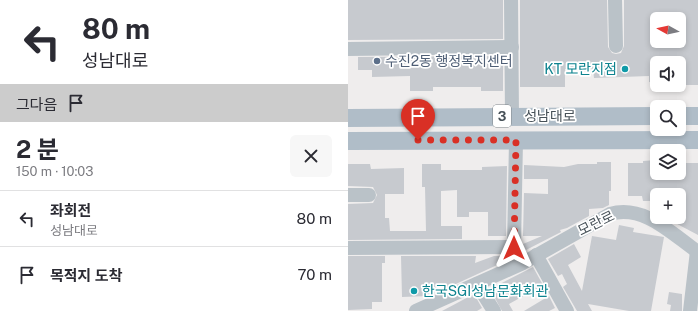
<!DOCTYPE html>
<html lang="ko">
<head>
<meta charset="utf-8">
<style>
	body { margin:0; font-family:"Public Sans","Noto Sans KR",sans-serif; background:#f7f7f7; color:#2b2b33; height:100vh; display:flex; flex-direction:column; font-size:15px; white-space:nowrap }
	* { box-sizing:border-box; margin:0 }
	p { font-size:13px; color:#7c7c81 }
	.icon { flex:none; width:22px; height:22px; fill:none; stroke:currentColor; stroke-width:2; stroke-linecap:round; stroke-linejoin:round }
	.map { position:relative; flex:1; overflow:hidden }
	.drawer { display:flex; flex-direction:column; background:#fff; width:348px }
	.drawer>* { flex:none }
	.guide { background:#fff; color:#2b2b33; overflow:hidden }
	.needle { width:26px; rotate:278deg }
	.buttons { position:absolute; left:302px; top:12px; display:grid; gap:8px }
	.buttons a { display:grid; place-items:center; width:36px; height:36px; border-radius:6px; background:#fff; box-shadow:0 2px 6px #0003; font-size:20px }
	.pin { position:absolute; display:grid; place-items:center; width:34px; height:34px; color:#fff; margin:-41px -17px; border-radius:50% 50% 50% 0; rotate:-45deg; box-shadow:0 0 4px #0007 }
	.pin .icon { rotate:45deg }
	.me { position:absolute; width:44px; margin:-22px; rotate:0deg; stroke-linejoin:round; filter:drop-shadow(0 0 3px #0008) }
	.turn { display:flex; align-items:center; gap:14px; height:84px; padding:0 16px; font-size:18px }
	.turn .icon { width:52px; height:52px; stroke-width:2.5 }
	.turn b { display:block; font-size:28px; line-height:34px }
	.then { display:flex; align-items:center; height:38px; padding:0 16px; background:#0003; gap:8px; font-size:15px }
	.round { display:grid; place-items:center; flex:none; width:42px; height:42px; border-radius:6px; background:#f7f7f7 }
	.head { display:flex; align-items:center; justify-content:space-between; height:68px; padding:0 16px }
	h1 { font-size:24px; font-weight:700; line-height:30px }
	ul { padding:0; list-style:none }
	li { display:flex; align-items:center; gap:12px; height:56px; padding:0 16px; border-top:1px solid #e1e1e2 }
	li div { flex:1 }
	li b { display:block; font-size:15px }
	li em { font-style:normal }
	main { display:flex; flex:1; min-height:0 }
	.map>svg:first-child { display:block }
	.building { fill:#c7cacf; fill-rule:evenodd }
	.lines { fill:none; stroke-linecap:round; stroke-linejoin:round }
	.minor { stroke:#bac2c8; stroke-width:14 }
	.major { stroke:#b0bdc8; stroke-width:18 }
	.route { stroke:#d93025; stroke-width:7; stroke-dasharray:0 12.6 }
	.service-dot { fill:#5c6f8a; stroke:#fff; stroke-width:1.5 }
	.culture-dot { fill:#0f9aa8; stroke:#fff; stroke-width:1.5 }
	.labels { text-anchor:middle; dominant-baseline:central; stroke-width:3.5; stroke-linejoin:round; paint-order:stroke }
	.shield { fill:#fff; stroke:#7e858a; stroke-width:1 }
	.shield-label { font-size:13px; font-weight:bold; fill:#475158 }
	.service-label { font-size:14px; fill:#4e5e75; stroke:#fff; text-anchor:start }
	.culture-label { font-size:14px; fill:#0d838f; stroke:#fff; text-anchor:end }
	.street-label { font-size:14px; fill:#475158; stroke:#fff }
</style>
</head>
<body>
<main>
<section class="drawer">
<div class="guide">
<div class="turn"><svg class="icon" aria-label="left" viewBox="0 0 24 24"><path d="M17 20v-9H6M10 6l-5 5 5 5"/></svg><div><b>80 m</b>성남대로</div></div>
<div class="then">그다음<svg class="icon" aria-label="arrive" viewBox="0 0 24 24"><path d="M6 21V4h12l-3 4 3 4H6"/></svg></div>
</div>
<div class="head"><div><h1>2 분</h1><p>150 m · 10:03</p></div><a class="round"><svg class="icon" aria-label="close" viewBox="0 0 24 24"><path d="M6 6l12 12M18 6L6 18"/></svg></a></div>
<ul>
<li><svg class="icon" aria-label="left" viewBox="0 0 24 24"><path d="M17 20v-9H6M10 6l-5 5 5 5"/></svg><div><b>좌회전</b><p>성남대로</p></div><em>80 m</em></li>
<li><svg class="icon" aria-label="arrive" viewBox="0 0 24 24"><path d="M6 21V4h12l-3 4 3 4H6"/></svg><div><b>목적지 도착</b></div><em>70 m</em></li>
</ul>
</section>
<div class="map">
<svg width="350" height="311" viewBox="0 0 350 311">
	<rect width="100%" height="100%" fill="#efeded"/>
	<g class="building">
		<polygon points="0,0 155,0 155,39 0,40"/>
		<path d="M172,0h87l1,47 4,6 4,1 5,-1 3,-7v-46h74v85h-19v-22h-22v20l-8,-1v-6l-55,2 -1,-9h-28v18h-45zM309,17h22v24h-22z"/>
		<polygon points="155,56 155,91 133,91 133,87 85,87 85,91 62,91 62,76 24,77 24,70 10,70 10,57"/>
		<polygon points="308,160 308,173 331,173 331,163 350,163 350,235 316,217 331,217 331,195 309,195 309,200 306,201 295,201 294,196 280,196 280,163 295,163 295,161"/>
		<polygon points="249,162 263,162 263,191 261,191 261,205 255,208 241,209 241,216 219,228 212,230 213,232 178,250 175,244 194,236 175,236 176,193 200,194 200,179 176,179 176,165 216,167 230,164 249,164"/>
		<polygon points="0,164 22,164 23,169 56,168 56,194 37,194 37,218 41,218 42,231 78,231 77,187 74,187 74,164 93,164 93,170 134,170 134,167 159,166 158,236 140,236 140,212 121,212 121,217 109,217 109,190 93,191 93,226 114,226 114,239 0,240 0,204 25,203 29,195 25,187 0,186"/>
		<polygon points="271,225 286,228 285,232 316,237 303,311 281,311 240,304 244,311 229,311 215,287 219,284 214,274 210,276 200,259 226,244 233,257 220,265 234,291 244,236 268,240"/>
		<polygon points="0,256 37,256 37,263 34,263 34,302 24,302 24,309 0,310"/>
		<polygon points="53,256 128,256 127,263 146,256 158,256 160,260 97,289 97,286 80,296 54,297"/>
		<polygon points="185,267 195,285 161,304 165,311 154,311 142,289"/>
		<polygon points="321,292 334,294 334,311 322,311 323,305 319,304"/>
		<polygon points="126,294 134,308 129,311 94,311"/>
		<polygon points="201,296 207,308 201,311 176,311"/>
	</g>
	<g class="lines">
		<g class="minor">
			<polyline points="163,0 164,115"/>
			<polyline points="267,0 268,46"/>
			<polyline points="0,49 164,47"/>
			<polyline points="168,140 166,247 171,255"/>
			<polyline points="0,195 21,195"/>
			<polyline points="0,248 166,247"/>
			<polyline points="188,255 219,311"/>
			<polyline points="129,284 146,311"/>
			<path d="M68,311l107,-48 87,-49c34,-10 62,20 88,38"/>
			<polyline points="342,311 349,251"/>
		</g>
		<g class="major">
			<polyline points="331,116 350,116"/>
			<polyline points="0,118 309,116"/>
			<polyline points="0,141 350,140"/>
		</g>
	</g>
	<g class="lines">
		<polyline class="route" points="70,140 168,140 166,248"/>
	</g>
	<circle class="service-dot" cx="29" cy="61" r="4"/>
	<g class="culture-dot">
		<circle cx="277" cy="69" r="4"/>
		<circle cx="66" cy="291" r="4"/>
	</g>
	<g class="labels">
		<rect class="shield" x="145" y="105" width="18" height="22" rx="3"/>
		<g class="shield-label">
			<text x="154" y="116">3</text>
		</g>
		<g class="service-label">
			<text x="37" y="61">수진2동 행정복지센터</text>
		</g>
		<g class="culture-label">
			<text x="269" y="69">KT 모란지점</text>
			<text x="74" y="291" text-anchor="start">한국SGI성남문화회관</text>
		</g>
		<g class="street-label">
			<text x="202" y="116">성남대로</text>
			<text transform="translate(248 223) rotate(-26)">모란로</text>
		</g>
	</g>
</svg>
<div class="buttons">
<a><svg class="needle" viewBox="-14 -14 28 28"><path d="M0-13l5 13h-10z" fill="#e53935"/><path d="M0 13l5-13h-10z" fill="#7c7c81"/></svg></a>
<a><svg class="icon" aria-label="sound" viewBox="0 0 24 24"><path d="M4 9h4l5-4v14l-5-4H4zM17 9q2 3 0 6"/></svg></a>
<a><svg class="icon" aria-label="search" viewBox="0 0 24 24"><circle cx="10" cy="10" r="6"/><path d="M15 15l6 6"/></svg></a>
<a><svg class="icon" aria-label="layers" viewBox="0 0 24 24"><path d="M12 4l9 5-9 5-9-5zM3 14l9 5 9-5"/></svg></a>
<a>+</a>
</div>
<div class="pin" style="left:70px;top:140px;background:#d93025"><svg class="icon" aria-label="arrive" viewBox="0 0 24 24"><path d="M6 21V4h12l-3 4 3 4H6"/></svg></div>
<svg class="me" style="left:166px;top:248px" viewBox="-20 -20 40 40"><path d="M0-17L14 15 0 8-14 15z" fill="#d93025" stroke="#fff" stroke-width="4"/></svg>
</div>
</main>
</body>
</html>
